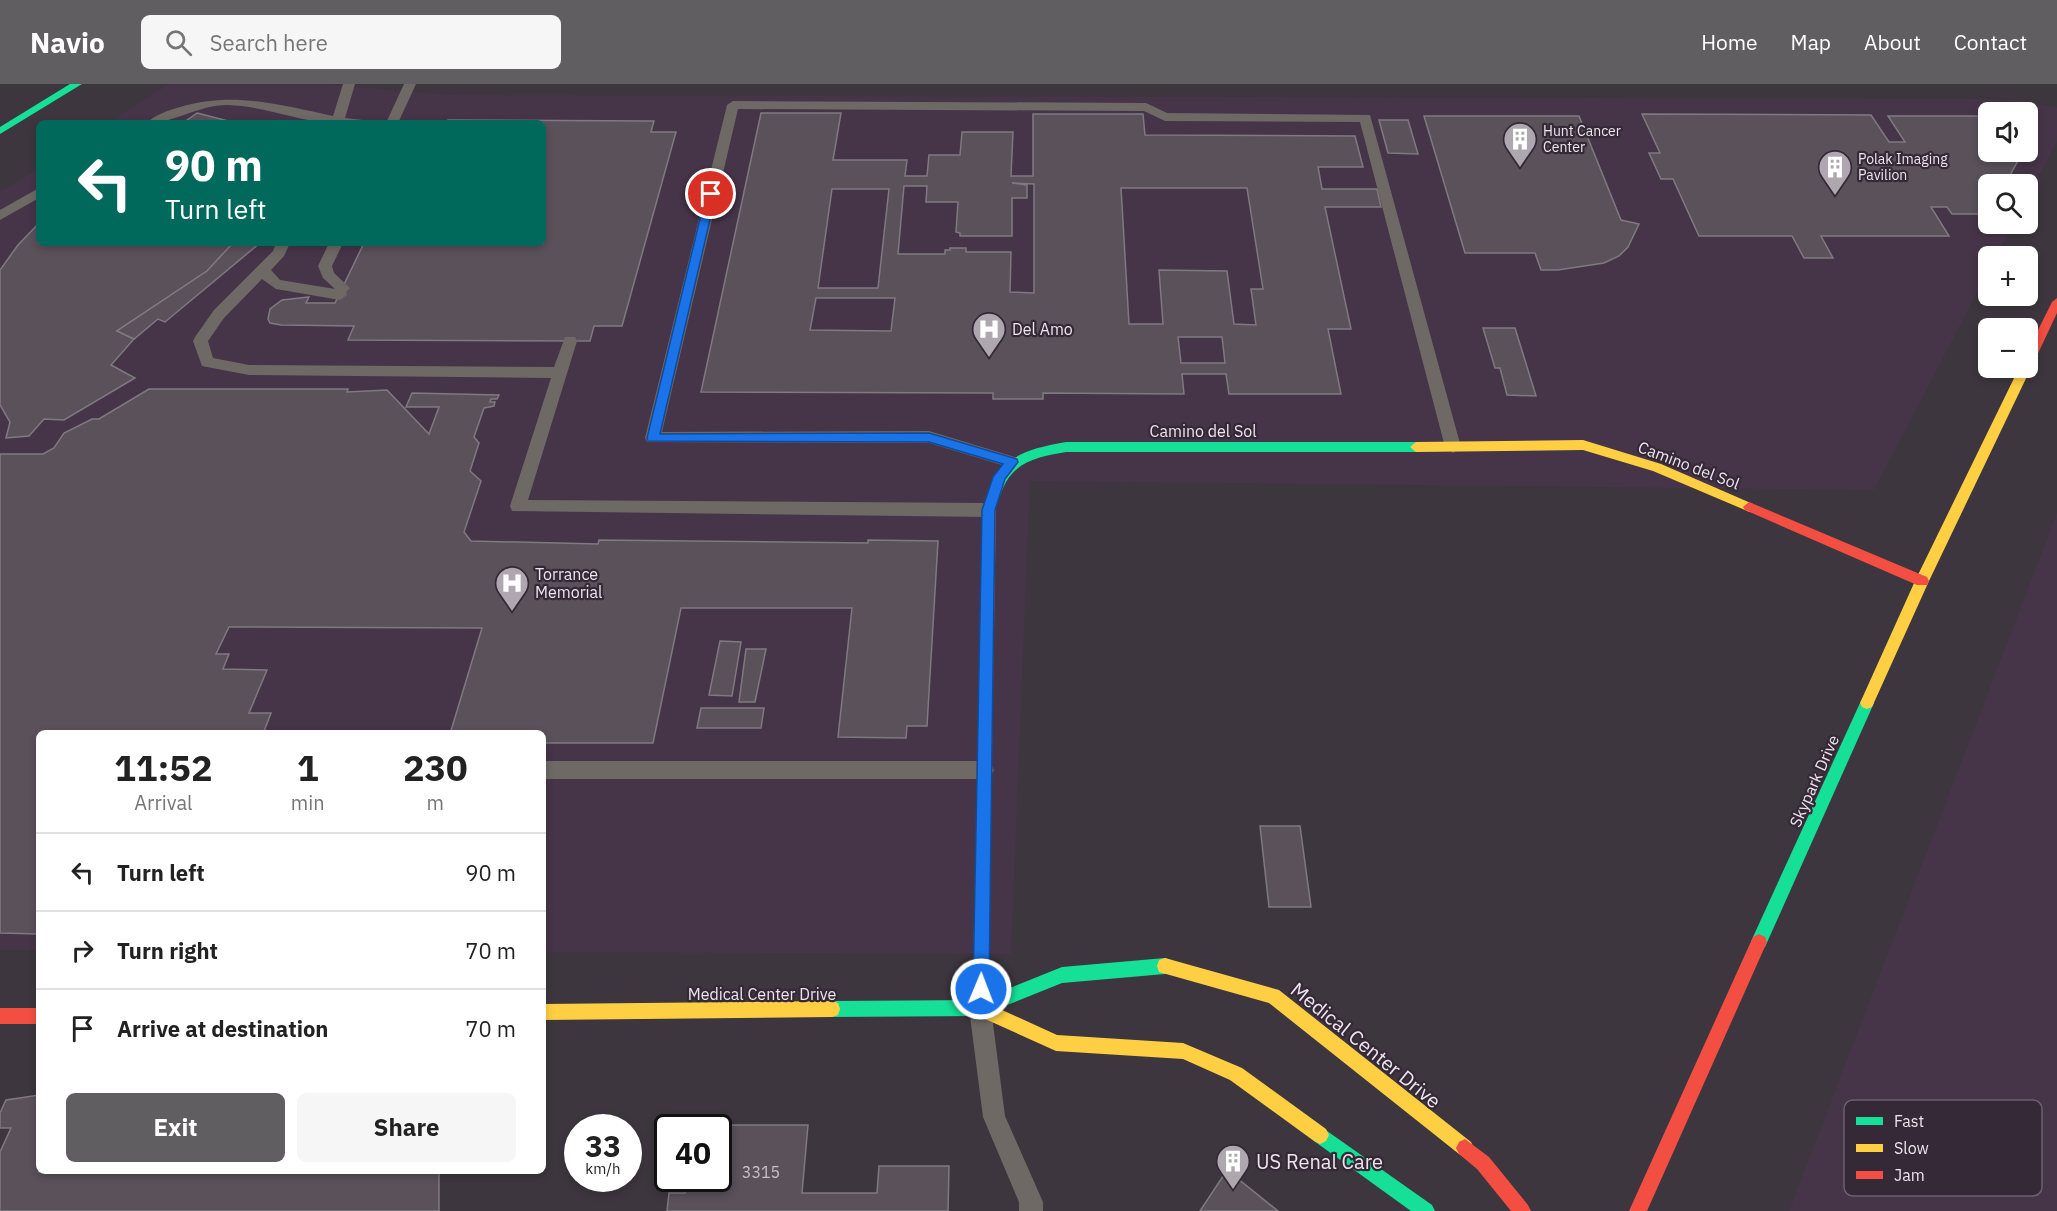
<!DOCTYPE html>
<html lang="en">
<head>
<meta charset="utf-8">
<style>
	body { margin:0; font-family:"IBM Plex Sans",sans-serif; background:#f6f6f6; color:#222; height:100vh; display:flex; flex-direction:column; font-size:22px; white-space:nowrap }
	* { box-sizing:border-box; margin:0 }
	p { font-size:20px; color:#767676 }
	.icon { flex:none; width:33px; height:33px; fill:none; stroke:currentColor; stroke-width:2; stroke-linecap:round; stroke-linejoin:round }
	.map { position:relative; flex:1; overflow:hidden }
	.panel { position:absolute; left:36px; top:646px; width:510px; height:444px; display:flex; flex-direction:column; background:#fff; border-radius:9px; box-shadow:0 3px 9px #0003 }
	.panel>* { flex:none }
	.guide { position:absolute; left:36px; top:36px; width:510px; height:126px; border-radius:9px; box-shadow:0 3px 9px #0003; background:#00695c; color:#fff; overflow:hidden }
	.buttons { position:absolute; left:1978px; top:18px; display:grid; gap:12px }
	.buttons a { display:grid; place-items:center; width:60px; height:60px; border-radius:9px; background:#fff; box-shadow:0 3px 9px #0003; font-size:30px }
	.speed { position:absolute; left:564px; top:1030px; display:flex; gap:12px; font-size:30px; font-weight:700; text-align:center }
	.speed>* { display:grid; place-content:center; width:78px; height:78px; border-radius:50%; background:#fff; box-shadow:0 3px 9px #0003; line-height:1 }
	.speed small { font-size:15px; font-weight:400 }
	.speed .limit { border:3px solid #111; border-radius:9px; background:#fff; color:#111 }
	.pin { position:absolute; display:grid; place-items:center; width:51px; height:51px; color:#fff; margin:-26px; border:3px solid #fff; border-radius:50%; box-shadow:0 2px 6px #0007 }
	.me { position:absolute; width:66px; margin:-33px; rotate:1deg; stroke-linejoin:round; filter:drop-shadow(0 0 4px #0008) }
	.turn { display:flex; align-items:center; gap:21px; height:126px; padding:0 30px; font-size:27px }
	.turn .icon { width:78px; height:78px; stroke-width:2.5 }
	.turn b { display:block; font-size:42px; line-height:51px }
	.eta { display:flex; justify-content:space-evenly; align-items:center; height:102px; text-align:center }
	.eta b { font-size:36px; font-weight:800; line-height:42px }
	.primary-button { display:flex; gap:12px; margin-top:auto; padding:12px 30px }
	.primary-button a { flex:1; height:69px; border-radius:9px; background:#615e62; color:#fff; font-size:24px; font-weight:800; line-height:69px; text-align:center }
	.primary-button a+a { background:#f6f6f6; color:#222 }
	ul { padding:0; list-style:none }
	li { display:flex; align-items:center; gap:18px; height:78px; padding:0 30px; border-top:2px solid #e0e0e0 }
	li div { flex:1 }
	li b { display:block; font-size:22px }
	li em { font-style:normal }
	header { display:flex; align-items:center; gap:36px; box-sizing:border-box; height:84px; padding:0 30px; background:#615e62; color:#fff }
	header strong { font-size:28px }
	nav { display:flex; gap:33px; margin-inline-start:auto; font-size:21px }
	.search { width:420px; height:54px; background:#f6f6f6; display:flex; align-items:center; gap:15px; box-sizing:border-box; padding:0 21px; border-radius:9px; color:#767676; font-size:22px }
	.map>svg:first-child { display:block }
	.built { fill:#463548; fill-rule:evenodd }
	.building { fill:#5a515b; stroke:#7f7980; stroke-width:1.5; fill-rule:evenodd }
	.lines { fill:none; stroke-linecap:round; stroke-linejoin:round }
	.lane { fill:#6e6965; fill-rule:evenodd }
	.fast { fill:#16e098; fill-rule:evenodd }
	.slow { fill:#ffcf43; fill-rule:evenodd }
	.jam { fill:#f24e42; fill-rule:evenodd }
	.route { fill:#1a73e8; stroke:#114b97; stroke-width:1.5 }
	.labels { text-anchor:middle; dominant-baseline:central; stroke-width:4.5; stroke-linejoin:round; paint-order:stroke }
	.far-poi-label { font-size:14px; fill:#ede4ee; stroke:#352837; text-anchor:start }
	.poi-label { font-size:16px; fill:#ede4ee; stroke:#352837; text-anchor:start }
	.street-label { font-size:16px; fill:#ede4ee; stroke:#352837 }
	.near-number-label { font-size:16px; fill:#c8bfc9 }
	.near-street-label { font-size:20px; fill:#ede4ee; stroke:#352837 }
	.near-poi-label { font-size:20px; fill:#ede4ee; stroke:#352837; text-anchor:start }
	.key { fill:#352837; stroke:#6c606e; stroke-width:1.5 }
	.key-label { font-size:16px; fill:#ede4ee }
</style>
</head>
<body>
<header>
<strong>Navio</strong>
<div class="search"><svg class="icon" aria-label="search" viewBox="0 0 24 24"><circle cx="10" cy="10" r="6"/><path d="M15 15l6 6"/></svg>Search here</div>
<nav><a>Home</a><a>Map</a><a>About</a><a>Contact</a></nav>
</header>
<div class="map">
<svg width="2057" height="1127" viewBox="0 0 2057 1127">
	<rect width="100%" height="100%" fill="#3d363e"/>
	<g class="built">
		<path d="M169,0h157l123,11 1570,4 38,9v33l-29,55v-12h-39v40h25l-18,32h-7v14l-115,220 -844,-9 -19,473 -468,-2v-218h-504v216h-39v-758l39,-24v75h504v-120h-435zM1989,28h39v40h-39z"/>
		<polygon points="2057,429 2057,1127 1789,1127"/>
	</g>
	<g class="building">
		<polygon points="197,29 236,39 183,39"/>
		<path d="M761,29h80l-8,47h74l-2,16h22l2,-21h31l2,-23h51l-2,44h22v-62h110l2,21 210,1 8,31h-45l4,22h55l4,18h-56l26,122h-23l13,65h-112l-3,-20h-44l2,20 -141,-1v6h-50v-6l-292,-1zM1012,99l22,1v109l-24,-1 1,-40h-45v-4h-16v2h-5v4h-47l6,-68h23l-1,16h32l-2,30 4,1v3h52v-38h15v-13zM1121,104h126l16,101h-12l5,36 -22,-1 -7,-53 -68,-1 4,54h-34zM832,105h57l-11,99h-60zM816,214h79l-4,33 -81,-1zM1178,253h44l3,26h-44z"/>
		<polygon points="1642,30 1871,31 1889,58 1905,58 1888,32 1989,32 1989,68 2023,68 2005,100 1989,100 1988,130 1952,130 1947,123 1931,123 1949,152 1821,152 1833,174 1804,174 1792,152 1699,152 1673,95 1661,95 1649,69 1660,69"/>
		<polygon points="1424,32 1579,32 1621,136 1639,140 1628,163 1619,172 1604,179 1558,186 1541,186 1535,169 1465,169"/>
		<polygon points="448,36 654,37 651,48 676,48 622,242 594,242 590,257 348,256 354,242 281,241 270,239 268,235 270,225 282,216 309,213 306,219 335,219 364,159 543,159 543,39 447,39"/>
		<polygon points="1379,36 1408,36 1418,70 1388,69"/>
		<polygon points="39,139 39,159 233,159 207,187 117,247 134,255 111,281 135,294 64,336 44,335 29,352 6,354 10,338 0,321 0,186 18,161"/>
		<polygon points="233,159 260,159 165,238 158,235 134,255 117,247 207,187"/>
		<polygon points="1483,244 1515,244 1536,312 1507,311 1500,284 1495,284"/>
		<polygon points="149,305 348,305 347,308 387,306 429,350 439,323 406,323 412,309 499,311 497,315 491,315 490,318 495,318 494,322 484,324 474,353 479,359 470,387 481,397 464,448 471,457 598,460 599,456 868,459 868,456 938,457 927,642 907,642 906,654 838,653 852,524 681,524 653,659 543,659 543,650 450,650 482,544 229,543 216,570 229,570 223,585 267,586 249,629 271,629 263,650 39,650 39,850 0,849 0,370 43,370 54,364 64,349 92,335 99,335"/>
		<polygon points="720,557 741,558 732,612 709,611"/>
		<polygon points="746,565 766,565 755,618 739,618"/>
		<polygon points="701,624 764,624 761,644 697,644"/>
		<polygon points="1260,742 1300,742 1311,823 1269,823"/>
		<polygon points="39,1011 39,1088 439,1088 439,1127 0,1127 0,1068 11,1044 0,1044 0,1029 6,1016"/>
		<polygon points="694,1041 808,1041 802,1109 877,1109 879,1082 949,1082 948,1127 667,1127 669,1109 685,1109 686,1095 718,1095 718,1044 694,1044"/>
		<polygon points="1227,1086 1278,1127 1200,1127"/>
	</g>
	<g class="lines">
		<g class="lane">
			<path d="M343,0h12l-10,34 18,2 1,3c-12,0 -25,1 -37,0 -34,-4 -65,-17 -100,-18 -29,0 -52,18 -80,18 7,-8 22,-13 33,-16 53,-16 100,-2 153,9z"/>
			<polygon points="404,0 416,0 398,39 386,39"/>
			<polygon points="733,17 1146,19 1167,29 1370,31 1461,363 1453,369 1445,363 1360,38 1165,37 1144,27 738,25 662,348 929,347 1018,374 1020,378 1012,384 929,359 647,358 645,354 727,21"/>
			<polygon points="39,104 39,114 0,136 0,126"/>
			<polygon points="276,159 290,159 284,172 271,186 280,196 335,205 323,194 318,182 329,159 343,159 332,182 334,189 350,204 346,208 347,211 340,216 276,205 262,195 224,234 208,257 213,274 249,281 554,283 565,253 575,253 577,257 528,416 988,419 994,421 996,426 994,431 988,433 512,427 510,422 551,294 249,291 202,282 193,257 195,253 214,226 273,167"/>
			<polygon points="543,677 984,677 991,680 994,686 991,692 984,695 543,695"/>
			<polygon points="980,913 988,916 991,924 1005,1032 1043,1118 1043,1127 1019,1127 1019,1118 983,1033 969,924 972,916"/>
		</g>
		<g class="fast">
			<polygon points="70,0 82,0 0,50 0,43"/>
			<path d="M1066,358h350l6,5 -6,5h-350c-24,4 -47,8 -60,30 -5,9 -7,18 -12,26h-8l-2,-3c18,-48 33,-54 82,-63z"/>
			<polygon points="1867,613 1872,615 1874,619 1765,863 1759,866 1753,863 1751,858 1753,853 1860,619 1862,615"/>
			<polygon points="1165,874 1171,876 1173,882 1171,888 1165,890 1062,899 980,932 832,933 826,931 824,925 826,919 832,917 980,916 1062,883"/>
			<polygon points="1320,1042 1432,1121 1435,1127 1411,1127 1314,1057 1311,1051 1314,1045"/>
		</g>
		<g class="slow">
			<polygon points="2028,281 2031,284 1929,497 1872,623 1867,625 1862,623 1860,619 1915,497 2019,284 2028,284"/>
			<polygon points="1583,356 1661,380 1753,420 1755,423 1749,428 1745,426 1653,387 1583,366 1416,368 1410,363 1416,358"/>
			<polygon points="1165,874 1279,906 1471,1058 1474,1064 1471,1070 1465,1073 1459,1070 1269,919 1159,888 1157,882 1159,876"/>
			<polygon points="980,916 1057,951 1183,959 1242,984 1326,1045 1329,1051 1326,1057 1320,1060 1314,1057 1230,996 1183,975 1056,967 974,930 972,924 974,918"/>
			<polygon points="832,917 838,919 840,925 838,931 832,933 543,936 543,920"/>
		</g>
		<g class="jam">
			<polygon points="2057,214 2057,229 2034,278 2028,282 2028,266 2052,218"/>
			<polygon points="990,416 996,421 988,924 986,930 980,932 974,930 972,924 984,421"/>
			<polygon points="1749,418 1927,493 1929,497 1927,501 1917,501 1745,426 1743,423"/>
			<polygon points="1759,850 1765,853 1767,858 1647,1127 1629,1127 1753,853"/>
			<rect x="0" y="924" width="39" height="16"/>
			<polygon points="1465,1055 1489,1073 1528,1121 1531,1127 1511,1127 1477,1085 1459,1070 1456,1064 1459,1058"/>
		</g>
	</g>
	<polygon class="route" points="711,107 716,110 660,350 929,349 1017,375 1018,378 1005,395 995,426 989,905 987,911 981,913 975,911 973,905 982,426 993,393 1003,380 929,358 648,357 647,354 706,110"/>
	<defs>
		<symbol id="building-pin" viewBox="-11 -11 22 30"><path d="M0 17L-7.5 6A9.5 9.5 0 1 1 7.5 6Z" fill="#afa7b0" stroke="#352837"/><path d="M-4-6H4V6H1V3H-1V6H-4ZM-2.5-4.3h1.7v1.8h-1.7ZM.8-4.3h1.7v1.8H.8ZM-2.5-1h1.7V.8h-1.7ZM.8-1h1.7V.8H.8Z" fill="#fff"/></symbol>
		<symbol id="hospital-pin" viewBox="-11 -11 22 30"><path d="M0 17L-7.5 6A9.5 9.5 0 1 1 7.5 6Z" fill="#afa7b0" stroke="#352837"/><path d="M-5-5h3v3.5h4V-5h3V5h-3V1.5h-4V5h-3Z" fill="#fff"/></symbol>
	</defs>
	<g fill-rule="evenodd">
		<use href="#building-pin" x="1501" y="36" width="38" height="52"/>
		<use href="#building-pin" x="1816" y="64" width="38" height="52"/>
		<use href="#hospital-pin" x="970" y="226" width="38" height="52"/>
		<use href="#hospital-pin" x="493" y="480" width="38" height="52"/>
		<use href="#building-pin" x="1214" y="1058" width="38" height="52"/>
	</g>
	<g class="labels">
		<g class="far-poi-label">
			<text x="1543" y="47">Hunt Cancer<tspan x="1543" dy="16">Center</tspan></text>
			<text x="1858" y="75">Polak Imaging<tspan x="1858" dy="16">Pavilion</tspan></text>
		</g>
		<g class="poi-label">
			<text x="1012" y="245">Del Amo</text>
			<text x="535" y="490">Torrance<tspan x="535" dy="18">Memorial</tspan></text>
		</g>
		<g class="street-label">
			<text x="1203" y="347">Camino del Sol</text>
			<text transform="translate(1689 381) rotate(21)">Camino del Sol</text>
			<text transform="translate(1814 697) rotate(-66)">Skypark Drive</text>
			<text x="762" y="910">Medical Center Drive</text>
		</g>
		<g class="near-number-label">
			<text x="761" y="1088">3315</text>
		</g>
		<g class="near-street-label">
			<text transform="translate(1366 961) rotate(39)">Medical Center Drive</text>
		</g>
		<g class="near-poi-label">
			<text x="1256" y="1077">US Renal Care</text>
		</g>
	</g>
	<rect x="1844" y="1016" width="198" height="96" rx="9" class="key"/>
	<rect x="1856" y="1033" width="27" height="8" fill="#16e098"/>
	<rect x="1856" y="1060" width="27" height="8" fill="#ffcf43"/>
	<rect x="1856" y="1087" width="27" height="8" fill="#f24e42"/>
	<g class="key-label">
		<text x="1894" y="1043">Fast</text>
		<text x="1894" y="1070">Slow</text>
		<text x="1894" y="1097">Jam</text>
	</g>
</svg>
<div class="buttons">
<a><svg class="icon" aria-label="sound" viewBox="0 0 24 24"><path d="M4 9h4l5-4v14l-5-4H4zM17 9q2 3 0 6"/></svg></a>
<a><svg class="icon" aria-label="search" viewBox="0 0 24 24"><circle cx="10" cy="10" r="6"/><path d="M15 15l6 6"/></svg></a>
<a>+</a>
<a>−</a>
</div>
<div class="speed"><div>33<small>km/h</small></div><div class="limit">40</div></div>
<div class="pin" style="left:711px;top:110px;background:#d93025"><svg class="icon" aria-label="arrive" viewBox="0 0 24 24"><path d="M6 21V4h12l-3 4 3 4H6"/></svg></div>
<svg class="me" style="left:981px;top:905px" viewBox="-20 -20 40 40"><circle r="17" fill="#1a73e8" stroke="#fff" stroke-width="3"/><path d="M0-11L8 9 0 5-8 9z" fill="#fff"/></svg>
<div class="guide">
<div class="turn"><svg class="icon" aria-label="left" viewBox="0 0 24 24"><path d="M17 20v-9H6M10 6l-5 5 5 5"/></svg><div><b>90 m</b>Turn left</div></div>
</div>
<section class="panel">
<div class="eta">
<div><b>11:52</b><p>Arrival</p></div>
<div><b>1</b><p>min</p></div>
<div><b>230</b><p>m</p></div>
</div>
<ul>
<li><svg class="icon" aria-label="left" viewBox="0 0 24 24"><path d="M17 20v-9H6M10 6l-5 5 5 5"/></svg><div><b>Turn left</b></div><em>90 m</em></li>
<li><svg class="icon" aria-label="right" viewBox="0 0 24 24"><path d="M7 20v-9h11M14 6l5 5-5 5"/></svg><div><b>Turn right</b></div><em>70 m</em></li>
<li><svg class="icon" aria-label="arrive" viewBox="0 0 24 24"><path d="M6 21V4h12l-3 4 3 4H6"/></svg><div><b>Arrive at destination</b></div><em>70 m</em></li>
</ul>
<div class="primary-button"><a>Exit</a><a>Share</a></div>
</section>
</div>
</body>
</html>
